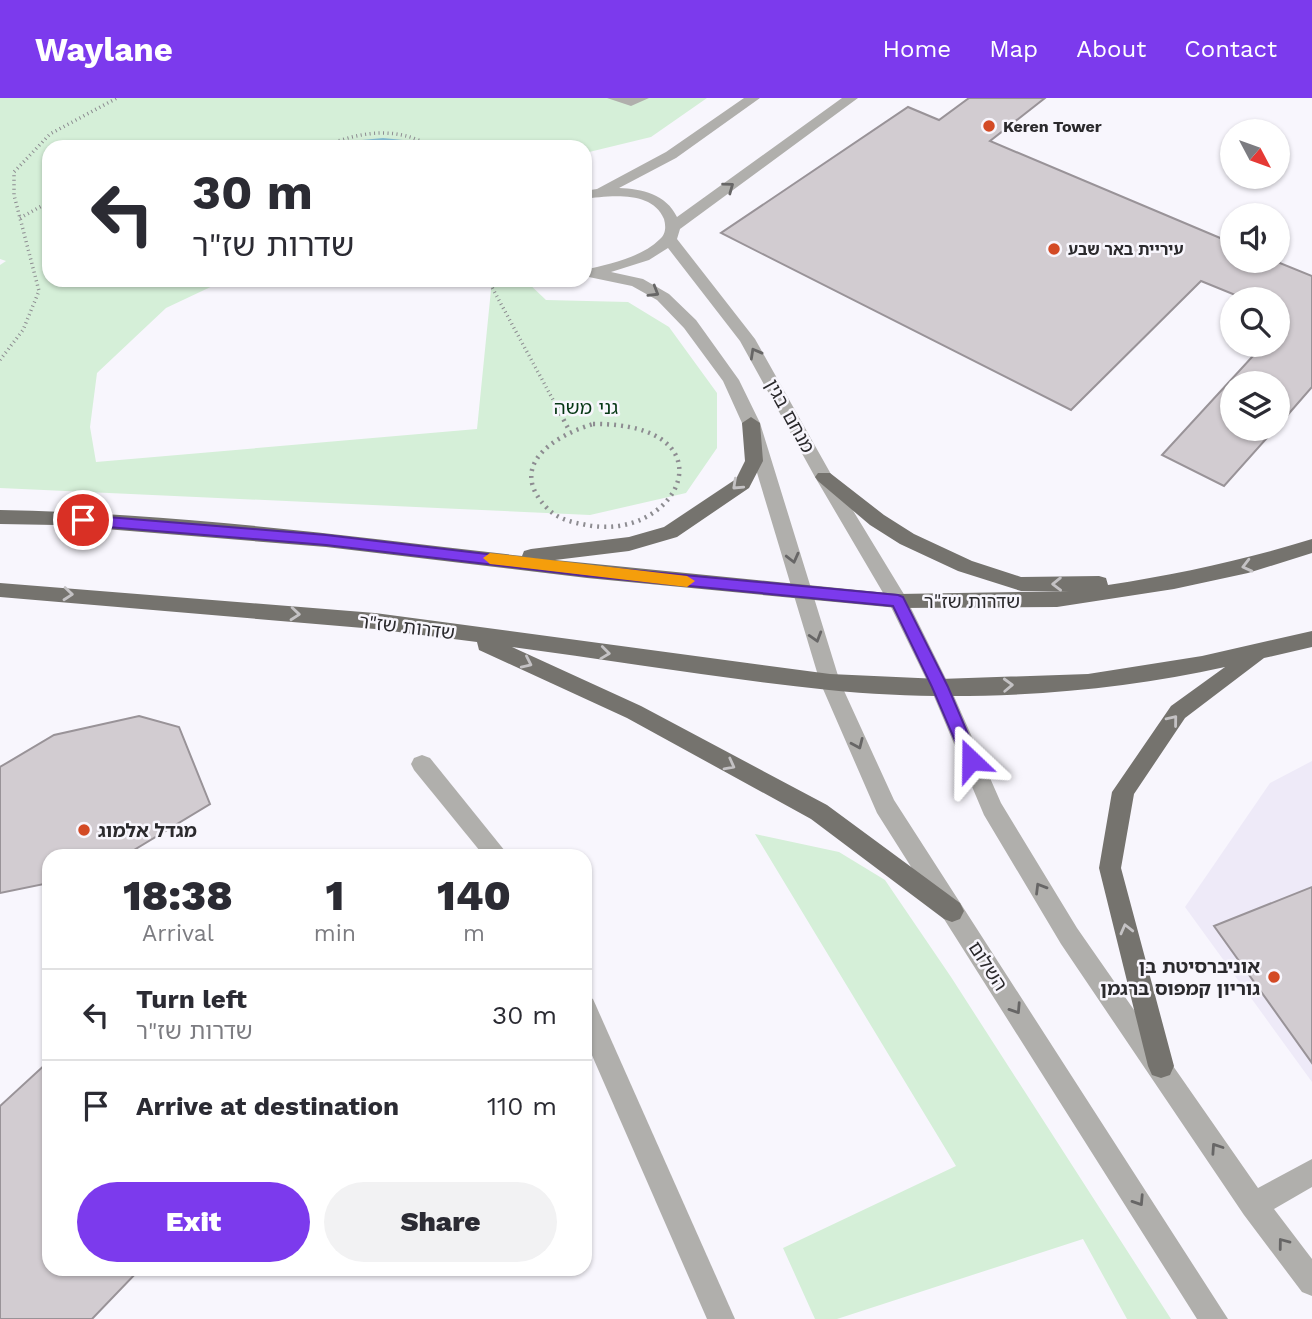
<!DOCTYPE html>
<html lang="en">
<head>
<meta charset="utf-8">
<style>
	body { margin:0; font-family:"Work Sans","Noto Sans Hebrew",sans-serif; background:#f2f2f3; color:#2b2b33; height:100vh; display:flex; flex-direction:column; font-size:26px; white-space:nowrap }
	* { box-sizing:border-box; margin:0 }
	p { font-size:23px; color:#7c7c81 }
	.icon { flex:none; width:38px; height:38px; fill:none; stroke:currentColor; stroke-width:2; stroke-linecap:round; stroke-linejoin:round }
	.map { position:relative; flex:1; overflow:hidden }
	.panel { position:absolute; left:42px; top:751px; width:550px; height:427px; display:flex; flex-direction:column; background:#fff; border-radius:21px; box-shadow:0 2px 5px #0004 }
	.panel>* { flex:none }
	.guide { position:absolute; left:42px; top:42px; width:550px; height:147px; border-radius:21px; box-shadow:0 2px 5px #0004; background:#fff; color:#2b2b33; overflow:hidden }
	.needle { width:46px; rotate:131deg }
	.tools { position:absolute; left:1220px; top:21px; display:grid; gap:14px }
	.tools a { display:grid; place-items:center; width:70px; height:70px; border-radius:50%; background:#fff; box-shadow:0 2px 5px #0004; font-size:35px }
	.pin { position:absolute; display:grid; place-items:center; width:60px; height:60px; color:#fff; margin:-30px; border:4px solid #fff; border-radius:50%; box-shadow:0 2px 7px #0007 }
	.me { position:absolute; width:77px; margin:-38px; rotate:337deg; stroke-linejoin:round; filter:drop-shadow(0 0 5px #0008) }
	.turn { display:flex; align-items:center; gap:24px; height:147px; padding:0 35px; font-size:32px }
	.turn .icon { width:91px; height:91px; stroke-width:2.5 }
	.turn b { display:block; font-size:49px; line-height:60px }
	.eta { display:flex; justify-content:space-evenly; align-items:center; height:119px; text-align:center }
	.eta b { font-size:42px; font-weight:800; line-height:49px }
	.action { display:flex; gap:14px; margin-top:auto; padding:14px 35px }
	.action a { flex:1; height:80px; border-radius:42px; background:#7c3aed; color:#fff; font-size:28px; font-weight:800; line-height:80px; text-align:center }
	.action a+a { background:#f2f2f3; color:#2b2b33 }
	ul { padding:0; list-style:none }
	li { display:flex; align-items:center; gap:21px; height:91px; padding:0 35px; border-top:2px solid #e1e1e2 }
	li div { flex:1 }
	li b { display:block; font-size:26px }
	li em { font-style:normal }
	header { display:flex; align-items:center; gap:42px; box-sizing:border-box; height:98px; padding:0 35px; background:#7c3aed; color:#fff }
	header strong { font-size:33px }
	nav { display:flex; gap:38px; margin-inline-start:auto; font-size:24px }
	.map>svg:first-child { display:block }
	.built { fill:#eeeaf8 }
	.green { fill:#d5efd8 }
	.water { fill:#86bfd7 }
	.building { fill:#d2ccd1; stroke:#999398; stroke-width:2 }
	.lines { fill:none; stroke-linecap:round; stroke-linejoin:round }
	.path-far1 { stroke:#8d8c91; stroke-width:3.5; stroke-dasharray:1 3.5; stroke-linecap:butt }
	.path { stroke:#8d8c91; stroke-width:4.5; stroke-dasharray:2 5; stroke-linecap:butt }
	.minor { fill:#b0afac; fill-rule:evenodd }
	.major { fill:#75736e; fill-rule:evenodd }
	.oneway { stroke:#676666 }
	.oneway2 { stroke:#c4c2c4 }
	.route { fill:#7c3aed; stroke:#51269a; stroke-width:2 }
	.slow { fill:#f59e0b }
	.poi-dot { fill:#d34a25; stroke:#f8f6fd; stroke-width:2.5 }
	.labels { text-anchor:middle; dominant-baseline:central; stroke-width:5; stroke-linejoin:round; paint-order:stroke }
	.far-poi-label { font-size:16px; font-weight:bold; fill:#2b2a2d; stroke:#f8f6fd; text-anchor:start }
	.park-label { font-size:19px; fill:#063714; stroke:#f8f6fd }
	.street-label { font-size:19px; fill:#2b2a2d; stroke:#f8f6fd }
	.poi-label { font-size:19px; font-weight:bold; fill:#2b2a2d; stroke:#f8f6fd; text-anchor:start }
</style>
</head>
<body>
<header>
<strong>Waylane</strong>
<nav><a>Home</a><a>Map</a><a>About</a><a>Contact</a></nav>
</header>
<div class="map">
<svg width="1312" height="1221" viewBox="0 0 1312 1221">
	<rect width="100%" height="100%" fill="#f8f6fd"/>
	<polygon class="built" points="1312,663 1312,984 1185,809 1270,685"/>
	<g class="green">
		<polygon points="0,0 707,0 651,39 585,55 584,49 49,49 49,182 124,182 187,187 190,182 248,182 219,185 166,210 97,275 90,329 96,364 477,331 492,182 525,182 546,202 628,204 669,229 717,295 717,350 686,395 590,417 0,390 0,167 6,163 0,161"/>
		<polygon points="755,736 839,754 885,782 951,879 1171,1221 1127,1221 1083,1141 837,1221 815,1221 783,1150 956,1068"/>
	</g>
	<polygon class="water" points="383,40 403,42 419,49 338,49 362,42"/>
	<g class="building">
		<polygon points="969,0 1045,0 990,43 1232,145 1232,163 1275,163 1312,178 1312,289 1278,328 1278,285 1232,285 1232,331 1275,331 1224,388 1162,357 1263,247 1278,247 1278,231 1288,220 1278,215 1278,201 1245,201 1201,183 1071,312 721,135 908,9 939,22"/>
		<polygon points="139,618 179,629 210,706 124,758 49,758 49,785 0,795 0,669 54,637"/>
		<polygon points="1312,789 1312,965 1214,828"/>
		<polygon points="49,963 49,1171 140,1171 92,1221 0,1221 0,1008"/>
	</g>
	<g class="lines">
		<g class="path-far1">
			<path d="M322,49c37,-15 74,-22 110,0"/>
			<polyline points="20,120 49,104"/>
			<polyline points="488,182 558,311"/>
			<polyline points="0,262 23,232 39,193 14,97 14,74 50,36 117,0"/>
		</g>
		<g class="path">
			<polyline points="557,309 569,332"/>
			<path d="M593,326c144,-1 85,123 -11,100 -12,-2 -25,-6 -34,-15 -43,-43 6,-73 45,-85z"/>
		</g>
		<g class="minor">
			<polygon points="607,0 649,0 631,8"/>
			<path d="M744,0h16l-84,60 -57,30c23,1 47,6 58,29l165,-119h16l-178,131 -3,10 78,100 77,137 73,120 45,91 51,116 76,125 181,260 54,-29v28l-38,22 38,50v37l-10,-4 -58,-77 -183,-271 -77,-129 -54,-128 -41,-84 -74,-126 -75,-136 -72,-93 -19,12 -38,12 32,7 26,15 27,26 43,60 21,43 80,259 54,118 334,519h-31l-320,-506 -57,-131 -78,-259 -19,-42 -39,-53 -27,-28 -25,-14 -48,-10v-6c25,-6 57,-12 76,-31 6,-5 6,-13 4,-20 -12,-29 -55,-23 -80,-20v-8l13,-2 69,-37z"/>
			<polygon points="422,657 430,660 509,758 484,758 414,672 411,666 414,660"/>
			<polygon points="584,897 593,901 735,1221 707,1221 584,939"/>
		</g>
		<g class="major">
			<path d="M751,319l9,6 3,38 -14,27 -72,49 -48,14 -74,9 343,34 171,-3h-48l-63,-20 -58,-27 -30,-19 -52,-44 -3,-4 3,-4h12l54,42 30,19 58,27 49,16 78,-1 7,2 2,7c70,-11 136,-25 204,-46v14l-64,20 -74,16 -117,18 -159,1 -311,-30 -261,-31 -270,-22 -56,-1v-14c174,3 349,26 522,46l2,-5 7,-2 98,-12 35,-10 72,-48 9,-18 -3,-38z"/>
			<path d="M0,485l375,30 455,61 110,5 148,-5 114,-18 110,-25v16l-48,11 -79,60 -51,76 -13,74 53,198 -4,9 -9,3 -9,-3 -4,-9 -49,-198 13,-76 59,-86 54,-39c-124,28 -269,36 -396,23 -106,-11 -211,-29 -317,-43l129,59 186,99 133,98 4,8 -4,8 -8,3 -8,-3 -133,-100 -184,-101 -148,-68 -2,-8 -102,-13 -375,-32z"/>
		</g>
	</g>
	<defs><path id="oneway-chevron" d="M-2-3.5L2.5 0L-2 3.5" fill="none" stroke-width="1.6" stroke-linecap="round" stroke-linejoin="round" transform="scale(1.75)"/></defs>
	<g class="oneway">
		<use href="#oneway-chevron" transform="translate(729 89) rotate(-36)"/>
		<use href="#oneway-chevron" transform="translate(654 194) rotate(31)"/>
		<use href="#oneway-chevron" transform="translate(755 255) rotate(-119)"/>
		<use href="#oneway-chevron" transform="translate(793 460) rotate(76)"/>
		<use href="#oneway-chevron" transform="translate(816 539) rotate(73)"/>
		<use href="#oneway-chevron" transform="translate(858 646) rotate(66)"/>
		<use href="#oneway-chevron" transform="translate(1040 790) rotate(-121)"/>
		<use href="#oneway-chevron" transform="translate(1016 911) rotate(57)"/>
		<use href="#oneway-chevron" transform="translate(1216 1050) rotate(-124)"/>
		<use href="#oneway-chevron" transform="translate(1139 1103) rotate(57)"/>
		<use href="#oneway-chevron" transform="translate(1283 1145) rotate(-127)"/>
	</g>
	<g class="oneway2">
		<use href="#oneway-chevron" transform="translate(737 387) rotate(137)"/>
		<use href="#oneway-chevron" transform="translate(1247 468) rotate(166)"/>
		<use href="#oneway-chevron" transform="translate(1057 486) rotate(179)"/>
		<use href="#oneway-chevron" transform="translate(68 496) rotate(5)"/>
		<use href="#oneway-chevron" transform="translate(295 516) rotate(5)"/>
		<use href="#oneway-chevron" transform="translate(605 555) rotate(7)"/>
		<use href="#oneway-chevron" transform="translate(527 565) rotate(25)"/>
		<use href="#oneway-chevron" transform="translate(1008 587) rotate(-2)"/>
		<use href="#oneway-chevron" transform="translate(1173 622) rotate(-51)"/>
		<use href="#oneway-chevron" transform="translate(730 667) rotate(28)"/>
		<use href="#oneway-chevron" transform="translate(1126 831) rotate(-104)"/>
	</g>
	<polygon class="route" points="83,417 326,437 587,468 898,497 903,499 948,589 979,662 977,666 965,666 932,589 893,508 587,478 326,447 83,427 76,422"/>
	<polygon class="slow" points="490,455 687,478 695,483 687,489 490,466 483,460"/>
	<g class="poi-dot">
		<circle cx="989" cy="28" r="7"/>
		<circle cx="1054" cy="151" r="7"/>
		<circle cx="84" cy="732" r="7"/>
		<circle cx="1274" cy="879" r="7"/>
	</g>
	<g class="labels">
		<g class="far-poi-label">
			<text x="1003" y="28">Keren Tower</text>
			<text x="1068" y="151">עיריית באר שבע</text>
		</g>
		<g class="park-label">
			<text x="586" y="309">גני משה</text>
		</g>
		<g class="street-label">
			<text transform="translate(790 318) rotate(61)">מנחם בגין</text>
			<text x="972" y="503">שדרות שז"ר</text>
			<text transform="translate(407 529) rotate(7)">שדרות שז"ר</text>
			<text transform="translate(988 868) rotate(57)">השלום</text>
		</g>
		<g class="poi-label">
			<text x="98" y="732">מגדל אלמוג</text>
			<text x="1260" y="868" text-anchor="end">אוניברסיטת בן<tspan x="1260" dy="22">גוריון קמפוס ברגמן</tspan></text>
		</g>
	</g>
</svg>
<div class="tools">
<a><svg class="needle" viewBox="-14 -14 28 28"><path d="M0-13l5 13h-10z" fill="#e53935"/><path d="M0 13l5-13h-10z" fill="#7c7c81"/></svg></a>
<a><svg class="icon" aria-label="sound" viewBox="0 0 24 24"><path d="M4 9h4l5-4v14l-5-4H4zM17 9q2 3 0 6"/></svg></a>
<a><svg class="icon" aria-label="search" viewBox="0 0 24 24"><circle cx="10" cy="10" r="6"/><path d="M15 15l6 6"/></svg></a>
<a><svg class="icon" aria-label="layers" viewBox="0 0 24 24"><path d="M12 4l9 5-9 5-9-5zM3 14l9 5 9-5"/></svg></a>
</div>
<div class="pin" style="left:83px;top:422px;background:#d93025"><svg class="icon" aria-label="arrive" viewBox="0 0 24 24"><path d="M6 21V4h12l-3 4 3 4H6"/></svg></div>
<svg class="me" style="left:971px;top:662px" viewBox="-20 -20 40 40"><path d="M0-17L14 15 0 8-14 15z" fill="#7c3aed" stroke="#fff" stroke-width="4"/></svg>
<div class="guide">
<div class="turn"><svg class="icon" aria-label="left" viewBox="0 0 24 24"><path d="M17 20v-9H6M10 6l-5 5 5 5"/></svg><div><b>30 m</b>שדרות שז&quot;ר</div></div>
</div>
<section class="panel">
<div class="eta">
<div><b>18:38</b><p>Arrival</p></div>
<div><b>1</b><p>min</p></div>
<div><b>140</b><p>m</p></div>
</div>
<ul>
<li><svg class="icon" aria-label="left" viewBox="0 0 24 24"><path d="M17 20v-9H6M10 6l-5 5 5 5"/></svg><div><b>Turn left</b><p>שדרות שז&quot;ר</p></div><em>30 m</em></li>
<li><svg class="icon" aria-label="arrive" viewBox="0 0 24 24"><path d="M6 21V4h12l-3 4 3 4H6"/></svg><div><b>Arrive at destination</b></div><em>110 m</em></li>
</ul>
<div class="action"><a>Exit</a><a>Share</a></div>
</section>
</div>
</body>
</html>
